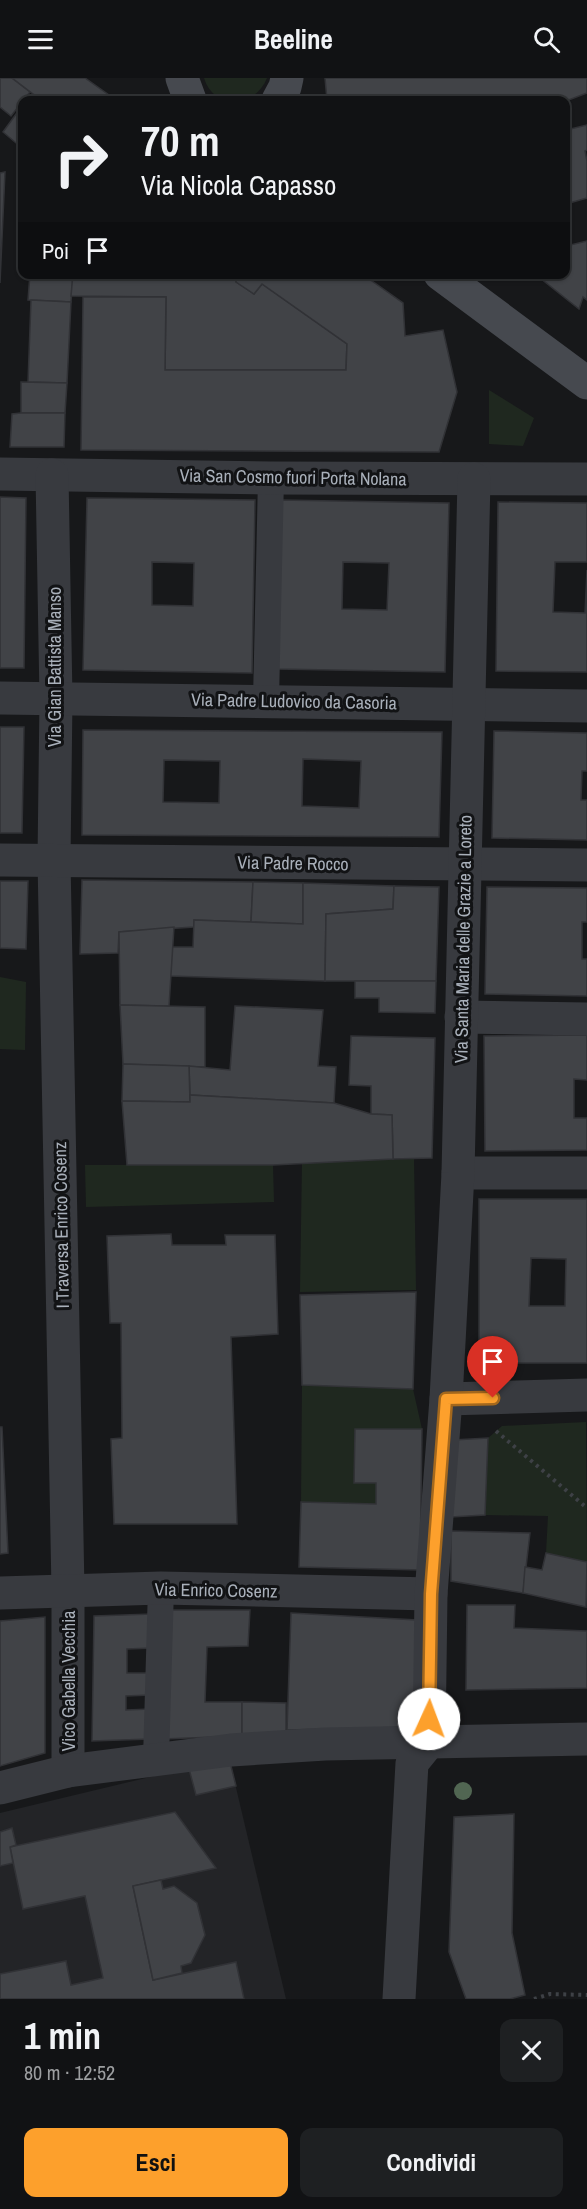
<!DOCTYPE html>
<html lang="it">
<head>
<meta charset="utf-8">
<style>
	body { margin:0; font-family:"Archivo Narrow",sans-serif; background:#1e2022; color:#f1f3f6; height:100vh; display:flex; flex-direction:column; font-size:22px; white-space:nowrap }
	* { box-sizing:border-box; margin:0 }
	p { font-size:20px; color:#9c9ea0 }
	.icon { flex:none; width:33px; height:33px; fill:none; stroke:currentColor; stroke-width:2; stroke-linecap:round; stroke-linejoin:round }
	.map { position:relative; height:1921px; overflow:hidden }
	.panel { display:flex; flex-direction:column; background:#111214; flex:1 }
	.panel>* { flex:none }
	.top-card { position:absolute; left:18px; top:18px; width:552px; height:183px; border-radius:12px; box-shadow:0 2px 4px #0004,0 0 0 2px #303234; background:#111214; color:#f1f3f6; overflow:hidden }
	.pin { position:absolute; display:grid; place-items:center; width:51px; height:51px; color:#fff; margin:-62px -26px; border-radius:50% 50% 50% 0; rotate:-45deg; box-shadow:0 0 6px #0007 }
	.pin .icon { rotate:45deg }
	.me { position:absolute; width:66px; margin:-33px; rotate:2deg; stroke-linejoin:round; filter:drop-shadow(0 0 4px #0008) }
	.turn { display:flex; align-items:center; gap:21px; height:126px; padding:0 24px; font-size:27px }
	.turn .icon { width:78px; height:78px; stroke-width:2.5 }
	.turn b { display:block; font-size:42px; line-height:51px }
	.then { display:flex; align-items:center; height:57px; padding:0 24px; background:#0003; gap:12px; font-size:22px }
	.round { display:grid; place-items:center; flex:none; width:63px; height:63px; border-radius:12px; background:#1e2022 }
	.head { display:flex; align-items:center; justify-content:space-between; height:102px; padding:0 24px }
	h1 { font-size:36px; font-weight:800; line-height:45px }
	.primary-button { display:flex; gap:12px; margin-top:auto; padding:12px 24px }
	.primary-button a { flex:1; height:69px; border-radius:12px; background:#fda02c; color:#111; font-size:24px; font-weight:800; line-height:69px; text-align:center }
	.primary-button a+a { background:#1e2022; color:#f1f3f6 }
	header { display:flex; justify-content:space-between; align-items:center; height:78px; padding:0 24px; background:#111214; font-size:27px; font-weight:800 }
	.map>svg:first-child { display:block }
	.built { fill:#232427 }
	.green { fill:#1f281f }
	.building { fill:#414347; stroke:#313236; stroke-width:1.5; fill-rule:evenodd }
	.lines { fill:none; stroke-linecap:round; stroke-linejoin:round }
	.path { stroke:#3e4146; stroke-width:4; stroke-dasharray:3 4.5; stroke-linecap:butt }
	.pedestrian { stroke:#383a3f; stroke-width:26 }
	.minor { stroke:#383a3f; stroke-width:33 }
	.secondary { stroke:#46494f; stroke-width:33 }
	.tree { fill:#516652 }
	.route-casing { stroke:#a4681d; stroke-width:15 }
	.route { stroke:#fda02c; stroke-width:10 }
	.labels { text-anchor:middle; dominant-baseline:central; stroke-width:6; stroke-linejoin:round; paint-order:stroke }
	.street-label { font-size:18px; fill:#a9b0ba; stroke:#121315 }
</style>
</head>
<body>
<header><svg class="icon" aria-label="menu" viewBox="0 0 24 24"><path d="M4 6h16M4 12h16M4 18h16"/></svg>Beeline<svg class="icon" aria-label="search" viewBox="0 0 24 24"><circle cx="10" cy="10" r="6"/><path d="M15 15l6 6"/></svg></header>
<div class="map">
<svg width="587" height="1921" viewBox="0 0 587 1921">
	<rect width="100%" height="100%" fill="#17181a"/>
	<polygon class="built" points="229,1680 286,1921 0,1921 0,1735"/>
	<g class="green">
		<path d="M204,0h63c-12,30 -53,33 -63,0z"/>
		<polygon points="489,312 534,340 523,368 489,366"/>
		<polygon points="0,899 26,904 25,972 0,971"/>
		<polygon points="414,1081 416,1212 300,1214 302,1083"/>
		<polygon points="85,1087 273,1087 274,1124 86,1129"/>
		<polygon points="302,1307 413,1311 422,1351 356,1351 354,1405 376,1405 376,1426 301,1424"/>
		<polygon points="586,1344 587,1484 546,1475 548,1438 485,1437 488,1360 502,1348"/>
	</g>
	<g class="building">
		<polygon points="0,0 12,0 30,14 11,38 0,29"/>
		<polygon points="12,0 85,0 116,22 41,22"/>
		<polygon points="325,0 587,0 587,15 566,23 327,22"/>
		<polygon points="19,32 22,34 22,70 3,54"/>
		<polygon points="587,47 587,72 585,73 587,83 587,120 566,126 566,52"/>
		<polygon points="5,94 0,205 0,95"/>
		<polygon points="587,163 587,222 583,219 579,231 535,196 566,196 566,168"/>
		<polygon points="30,196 73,198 71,224 28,222"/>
		<polygon points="73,196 237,196 236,204 254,216 262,206 347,266 346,292 165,292 166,219 71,218"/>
		<polygon points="237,196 362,196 403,225 405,258 443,252 457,314 439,374 81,372 83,219 166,219 165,292 346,292 347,266 262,206 254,216 236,204"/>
		<polygon points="31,222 71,224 67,305 28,304"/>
		<polygon points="21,304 67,305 65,335 21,335"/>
		<polygon points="21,335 65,335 64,369 10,369 12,336"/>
		<polygon points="0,419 26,420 24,590 0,590"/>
		<path d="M87,420l168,2 -3,173 -169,-3zM152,484l42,1 -1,43 -41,-1z"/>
		<path d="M281,422l168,3 -4,169 -168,-3zM343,484l46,1 -2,47 -45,-1z"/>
		<polygon points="498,424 587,425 587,484 555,484 553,534 585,535 587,492 587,594 496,593"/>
		<polygon points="0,649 24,649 22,755 0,755"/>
		<path d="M83,652l359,2 -3,105 -357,-2zM303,681l58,2 -2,47 -57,-2zM164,682l56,1 -1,42 -56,-1z"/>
		<polygon points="494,653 587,655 587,693 582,693 581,722 587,722 587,762 492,760"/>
		<polygon points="82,802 253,804 251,844 194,842 194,849 119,854 118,875 80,876"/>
		<polygon points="0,803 28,803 26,871 0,870"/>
		<polygon points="253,804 303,805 303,846 251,844"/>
		<polygon points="303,805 394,808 393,831 326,836 325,903 170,898 172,869 193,869 194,842 303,846"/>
		<polygon points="394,808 439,809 436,903 325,903 326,836 393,831"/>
		<polygon points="487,809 587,810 587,844 582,844 582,881 587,881 587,918 485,916"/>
		<polygon points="174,849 169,928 120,927 119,854"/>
		<polygon points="355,903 436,903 435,935 379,934 379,920 355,920"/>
		<polygon points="120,927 205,929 205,989 123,986"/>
		<polygon points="235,928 323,932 318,988 336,989 334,1025 190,1017 189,988 230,992"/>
		<polygon points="587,957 587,1002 574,1001 574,1040 587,1040 587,1072 485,1073 484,958"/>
		<polygon points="351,958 435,960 432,1080 393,1081 392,1037 371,1036 371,1008 349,1007"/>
		<polygon points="123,986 189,988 190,1024 122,1023"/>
		<polygon points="190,1017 334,1025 371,1036 392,1037 393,1081 273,1087 127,1087 122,1023 190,1024"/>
		<path d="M479,1121h108v164h-108zM531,1180l35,1 -1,47h-36z"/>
		<polygon points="171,1156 172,1167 226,1167 225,1157 275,1157 278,1256 231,1259 237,1446 114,1446 111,1361 122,1360 121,1245 110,1245 107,1158"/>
		<polygon points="416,1214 413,1311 302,1307 300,1217"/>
		<polygon points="0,1349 2,1349 8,1475 0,1476"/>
		<polygon points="355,1351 422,1351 420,1492 299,1489 301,1424 376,1426 376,1405 354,1405"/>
		<polygon points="488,1360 485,1437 451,1439 453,1362"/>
		<polygon points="451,1453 530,1455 523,1515 451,1503"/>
		<polygon points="546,1475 587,1484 586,1529 523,1515 525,1489 542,1492"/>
		<polygon points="467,1527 515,1527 514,1550 587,1553 587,1610 466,1612"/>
		<polygon points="170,1532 250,1532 248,1568 207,1569 205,1624 242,1624 242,1658 163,1661"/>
		<polygon points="291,1535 417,1542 414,1649 287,1652"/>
		<polygon points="152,1536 153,1570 127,1571 127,1595 150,1595 151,1617 126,1618 126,1632 150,1631 151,1661 92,1663 94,1538"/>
		<polygon points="45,1539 45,1675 0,1688 0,1543"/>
		<polygon points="242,1624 286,1625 286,1656 242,1658"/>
		<polygon points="229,1680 236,1708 196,1717 189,1691"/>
		<polygon points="175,1734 216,1790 133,1808 153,1902 236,1884 244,1921 0,1921 0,1896 66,1883 71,1907 103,1900 85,1818 23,1831 10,1769"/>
		<polygon points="514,1736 512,1855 525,1917 510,1921 466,1921 449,1874 454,1739"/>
		<polygon points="12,1750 16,1767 10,1769 13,1785 0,1788 0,1754"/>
		<polygon points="161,1802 163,1811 174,1808 197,1825 205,1857 191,1885 181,1888 182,1895 153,1902 133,1808"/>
	</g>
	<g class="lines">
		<g class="path">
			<polyline points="496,1353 587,1430"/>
			<polyline points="534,1921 550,1916 587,1917"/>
		</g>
		<g class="pedestrian">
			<polyline points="266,622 271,400"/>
			<polyline points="156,1681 161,1510"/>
		</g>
		<g class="minor">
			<polyline points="0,396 271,400 587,401"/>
			<polyline points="52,397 56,620 54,782 68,1512 68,1693"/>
			<polyline points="0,620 587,628"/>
			<polyline points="0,782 587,787"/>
			<polyline points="461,939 587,941"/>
			<polyline points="458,1095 587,1095"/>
			<polyline points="446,1321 587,1317"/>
			<polyline points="0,1515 161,1510 431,1516"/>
			<polyline points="0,1710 68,1693 231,1672 325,1666 587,1661"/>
			<polyline points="399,1921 412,1685 429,1664 431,1516 446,1321 458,1095 474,401"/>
		</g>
		<g class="secondary">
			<polyline points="182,0 190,22"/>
			<polyline points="278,22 285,9 287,0"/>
			<polyline points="440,196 587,305"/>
		</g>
	</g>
	<circle class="tree" cx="463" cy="1713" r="9"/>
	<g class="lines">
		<defs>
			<polyline id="route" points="429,1641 431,1516 446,1321 493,1320"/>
		</defs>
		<use href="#route" class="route-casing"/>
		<use href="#route" class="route"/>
	</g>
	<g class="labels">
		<g class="street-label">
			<text transform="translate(293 399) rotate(1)">Via San Cosmo fuori Porta Nolana</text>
			<text transform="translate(54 589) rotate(-90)">Via Gian Battista Manso</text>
			<text transform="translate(294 623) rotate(1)">Via Padre Ludovico da Casoria</text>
			<text transform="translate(293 785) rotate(1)">Via Padre Rocco</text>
			<text transform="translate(463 861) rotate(-89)">Via Santa Maria delle Grazie a Loreto</text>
			<text transform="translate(61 1147) rotate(-91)">I Traversa Enrico Cosenz</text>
			<text transform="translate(216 1512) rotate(1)">Via Enrico Cosenz</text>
			<text transform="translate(68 1603) rotate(-90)">Vico Gabella Vecchia</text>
		</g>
	</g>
</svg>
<div class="pin" style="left:493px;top:1320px;background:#d93025"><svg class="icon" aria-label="arrive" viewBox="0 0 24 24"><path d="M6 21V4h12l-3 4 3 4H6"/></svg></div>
<svg class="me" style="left:429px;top:1641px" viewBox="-20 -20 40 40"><circle r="19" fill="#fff"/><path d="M0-13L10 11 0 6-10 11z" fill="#fda02c"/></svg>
<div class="top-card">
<div class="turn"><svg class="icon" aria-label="right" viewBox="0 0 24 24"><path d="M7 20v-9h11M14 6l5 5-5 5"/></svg><div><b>70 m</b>Via Nicola Capasso</div></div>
<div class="then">Poi<svg class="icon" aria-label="arrive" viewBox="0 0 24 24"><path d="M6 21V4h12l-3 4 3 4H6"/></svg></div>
</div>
</div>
<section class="panel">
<div class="head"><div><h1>1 min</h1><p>80 m · 12:52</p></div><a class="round"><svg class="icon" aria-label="close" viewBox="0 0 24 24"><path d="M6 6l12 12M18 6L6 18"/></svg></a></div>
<div class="primary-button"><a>Esci</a><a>Condividi</a></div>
</section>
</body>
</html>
